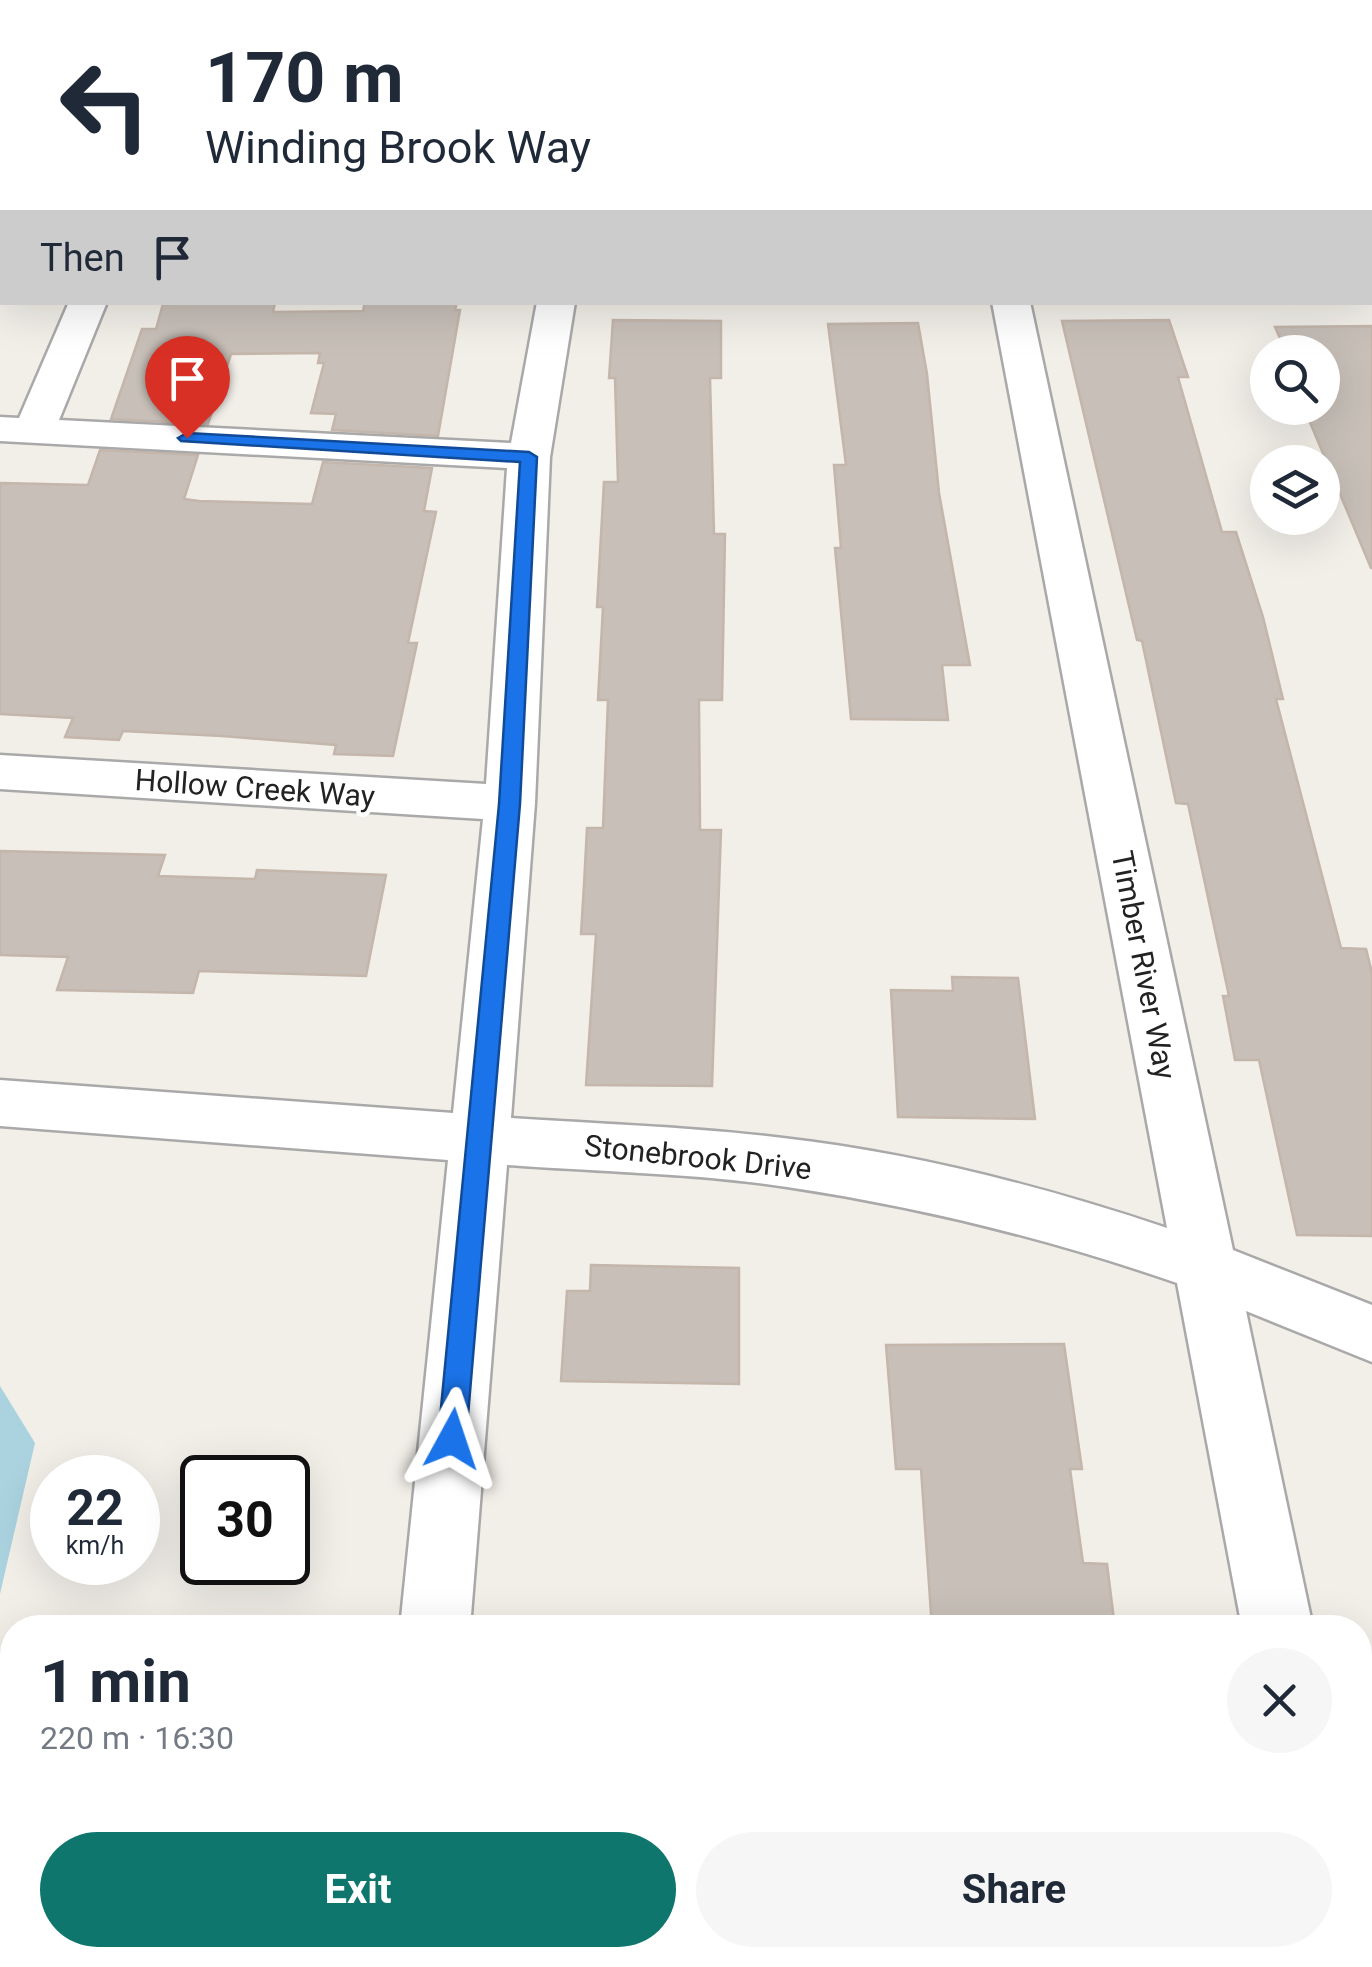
<!DOCTYPE html>
<html lang="en">
<head>
<meta charset="utf-8">
<style>
	body { margin:0; font-family:Roboto,sans-serif; background:#f6f6f7; color:#1f2937; height:100vh; display:flex; flex-direction:column; font-size:38px; white-space:nowrap }
	* { box-sizing:border-box; margin:0 }
	p { font-size:32px; color:#747a83 }
	.icon { flex:none; width:55px; height:55px; fill:none; stroke:currentColor; stroke-width:2; stroke-linecap:round; stroke-linejoin:round }
	.map { position:relative; flex:1; overflow:hidden }
	.side { position:absolute; left:0px; top:1615px; width:1372px; height:352px; display:flex; flex-direction:column; background:#fff; border-radius:40px 40px 0 0; box-shadow:0 10px 40px #0002 }
	.side>* { flex:none }
	.guide { position:absolute; left:0px; top:0px; width:1372px; height:305px; box-shadow:0 10px 40px #0002; background:#fff; color:#1f2937; overflow:hidden }
	.controls { position:absolute; left:1250px; top:335px; display:grid; gap:20px }
	.controls a { display:grid; place-items:center; width:90px; height:90px; border-radius:50%; background:#fff; box-shadow:0 10px 40px #0002; font-size:50px }
	.speed { position:absolute; left:30px; top:1455px; display:flex; gap:20px; font-size:50px; font-weight:700; text-align:center }
	.speed>* { display:grid; place-content:center; width:130px; height:130px; border-radius:50%; background:#fff; box-shadow:0 10px 40px #0002; line-height:1 }
	.speed small { font-size:25px; font-weight:400 }
	.speed .limit { border:5px solid #111; border-radius:15px; background:#fff; color:#111 }
	.pin { position:absolute; display:grid; place-items:center; width:85px; height:85px; color:#fff; margin:-102px -42px; border-radius:50% 50% 50% 0; rotate:-45deg; box-shadow:0 0 10px #0007 }
	.pin .icon { rotate:45deg }
	.me { position:absolute; width:110px; margin:-55px; rotate:5deg; stroke-linejoin:round; filter:drop-shadow(0 0 8px #0008) }
	.turn { display:flex; align-items:center; gap:35px; height:210px; padding:0 40px; font-size:45px }
	.turn .icon { width:130px; height:130px; stroke-width:2.5 }
	.turn b { display:block; font-size:70px; line-height:85px }
	.then { display:flex; align-items:center; height:95px; padding:0 40px; background:#0003; gap:20px; font-size:38px }
	.round { display:grid; place-items:center; flex:none; width:105px; height:105px; border-radius:52px; background:#f6f6f7 }
	.head { display:flex; align-items:center; justify-content:space-between; height:170px; padding:0 40px }
	h1 { font-size:60px; font-weight:700; line-height:75px }
	.action { display:flex; gap:20px; margin-top:auto; padding:20px 40px }
	.action a { flex:1; height:115px; border-radius:60px; background:#0f766e; color:#fff; font-size:40px; font-weight:700; line-height:115px; text-align:center }
	.action a+a { background:#f6f6f7; color:#1f2937 }
	.map>svg:first-child { display:block }
	.water { fill:#aad3df }
	.building { fill:#c7bfb8; stroke:#c4b6ab; stroke-width:2.5 }
	.lines { fill:none; stroke-linecap:round; stroke-linejoin:round }
	.minor-casing { stroke:#a9a9a9; stroke-width:5 }
	.minor { fill:#fff; fill-rule:evenodd }
	.route { fill:#1a73e8; stroke:#114b97; stroke-width:2.5 }
	.labels { text-anchor:middle; dominant-baseline:central; stroke-width:9; stroke-linejoin:round; paint-order:stroke }
	.street-label { font-size:30px; fill:#222; stroke:#fff }
</style>
</head>
<body>
<div class="map">
<svg width="1372" height="1967" viewBox="0 0 1372 1967">
	<rect width="100%" height="100%" fill="#f2efe9"/>
	<polygon class="water" points="0,1386 35,1443 0,1594"/>
	<g class="building">
		<polygon points="365,302 457,302 455,310 460,310 438,436 332,430 336,414 311,413 324,363 318,363 320,353 231,354 208,424 111,419 142,329 156,329 163,304 275,303 273,312 363,311"/>
		<polygon points="613,320 721,321 721,378 710,378 714,534 725,534 722,700 699,700 700,830 721,830 712,1086 586,1085 596,934 581,934 584,885 587,828 603,828 608,700 598,700 603,607 597,607 599,571 604,482 618,482 615,378 609,378"/>
		<polygon points="1169,320 1188,377 1178,377 1222,532 1236,532 1263,617 1283,699 1276,699 1341,948 1366,949 1372,973 1372,1236 1297,1235 1259,1060 1235,1060 1223,996 1229,996 1188,804 1176,803 1142,641 1137,640 1062,321"/>
		<polygon points="918,323 927,374 939,493 970,665 942,665 948,720 851,719 835,548 841,548 834,465 846,465 828,324"/>
		<polygon points="1372,326 1372,568 1371,568 1304,408 1322,408 1322,352 1286,352 1275,327"/>
		<polygon points="100,450 198,455 184,499 199,501 312,504 323,462 432,468 424,511 436,512 408,643 417,643 393,756 334,754 336,745 222,736 123,731 119,740 65,737 73,718 0,714 0,483 88,485"/>
		<polygon points="0,851 165,855 158,876 255,879 257,870 386,875 366,976 199,971 193,993 57,990 68,957 0,955"/>
		<polygon points="952,977 1018,978 1035,1119 898,1117 891,990 953,991"/>
		<polygon points="591,1265 739,1268 739,1384 561,1381 567,1291 590,1291"/>
		<polygon points="1064,1344 1082,1469 1070,1469 1083,1563 1107,1564 1115,1628 932,1628 921,1469 896,1469 886,1345"/>
	</g>
	<g class="lines">
		<defs>
			<g id="minor">
				<polygon points="1153,0 1183,0 1184,2 1154,2"/>
				<rect x="1370" y="77" width="2" height="20"/>
				<rect x="1370" y="275" width="2" height="22"/>
				<path d="M69,302h38l-48,118 452,23 26,-141h38l-25,155 -15,346 -24,315c90,6 182,9 272,20 131,15 259,48 384,90l-175,-926h38l203,948 139,55v57l-126,-51 67,317h-71l-65,-345c-127,-44 -256,-76 -390,-96 -92,-14 -187,-15 -280,-22l-37,463h-70l48,-468 -448,-34v-46l453,33 30,-294 -483,-30v-34l486,29 21,-316 -507,-27v-24l19,1z"/>
				<polygon points="1360,1922 1372,1927 1372,1967 1306,1967 1305,1955 1360,1955"/>
				<polygon points="365,1955 443,1955 443,1967 363,1967"/>
			</g>
		</defs>
		<use href="#minor" class="minor-casing"/>
		<use href="#minor" class="minor"/>
	</g>
	<polygon class="route" points="187,433 529,452 537,457 520,804 466,1439 462,1448 452,1451 442,1448 438,1439 499,804 520,462 181,441 178,438"/>
	<g class="labels">
		<g class="street-label">
			<text transform="translate(255 788) rotate(4)">Hollow Creek Way</text>
			<text transform="translate(1144 965) rotate(79)">Timber River Way</text>
			<text transform="translate(698 1157) rotate(6)">Stonebrook Drive</text>
		</g>
	</g>
</svg>
<div class="controls">
<a><svg class="icon" aria-label="search" viewBox="0 0 24 24"><circle cx="10" cy="10" r="6"/><path d="M15 15l6 6"/></svg></a>
<a><svg class="icon" aria-label="layers" viewBox="0 0 24 24"><path d="M12 4l9 5-9 5-9-5zM3 14l9 5 9-5"/></svg></a>
</div>
<div class="speed"><div>22<small>km/h</small></div><div class="limit">30</div></div>
<div class="pin" style="left:187px;top:438px;background:#d93025"><svg class="icon" aria-label="arrive" viewBox="0 0 24 24"><path d="M6 21V4h12l-3 4 3 4H6"/></svg></div>
<svg class="me" style="left:452px;top:1439px" viewBox="-20 -20 40 40"><path d="M0-17L14 15 0 8-14 15z" fill="#1a73e8" stroke="#fff" stroke-width="4"/></svg>
<div class="guide">
<div class="turn"><svg class="icon" aria-label="left" viewBox="0 0 24 24"><path d="M17 20v-9H6M10 6l-5 5 5 5"/></svg><div><b>170 m</b>Winding Brook Way</div></div>
<div class="then">Then<svg class="icon" aria-label="arrive" viewBox="0 0 24 24"><path d="M6 21V4h12l-3 4 3 4H6"/></svg></div>
</div>
<section class="side">
<div class="head"><div><h1>1 min</h1><p>220 m · 16:30</p></div><a class="round"><svg class="icon" aria-label="close" viewBox="0 0 24 24"><path d="M6 6l12 12M18 6L6 18"/></svg></a></div>
<div class="action"><a>Exit</a><a>Share</a></div>
</section>
</div>
</body>
</html>
